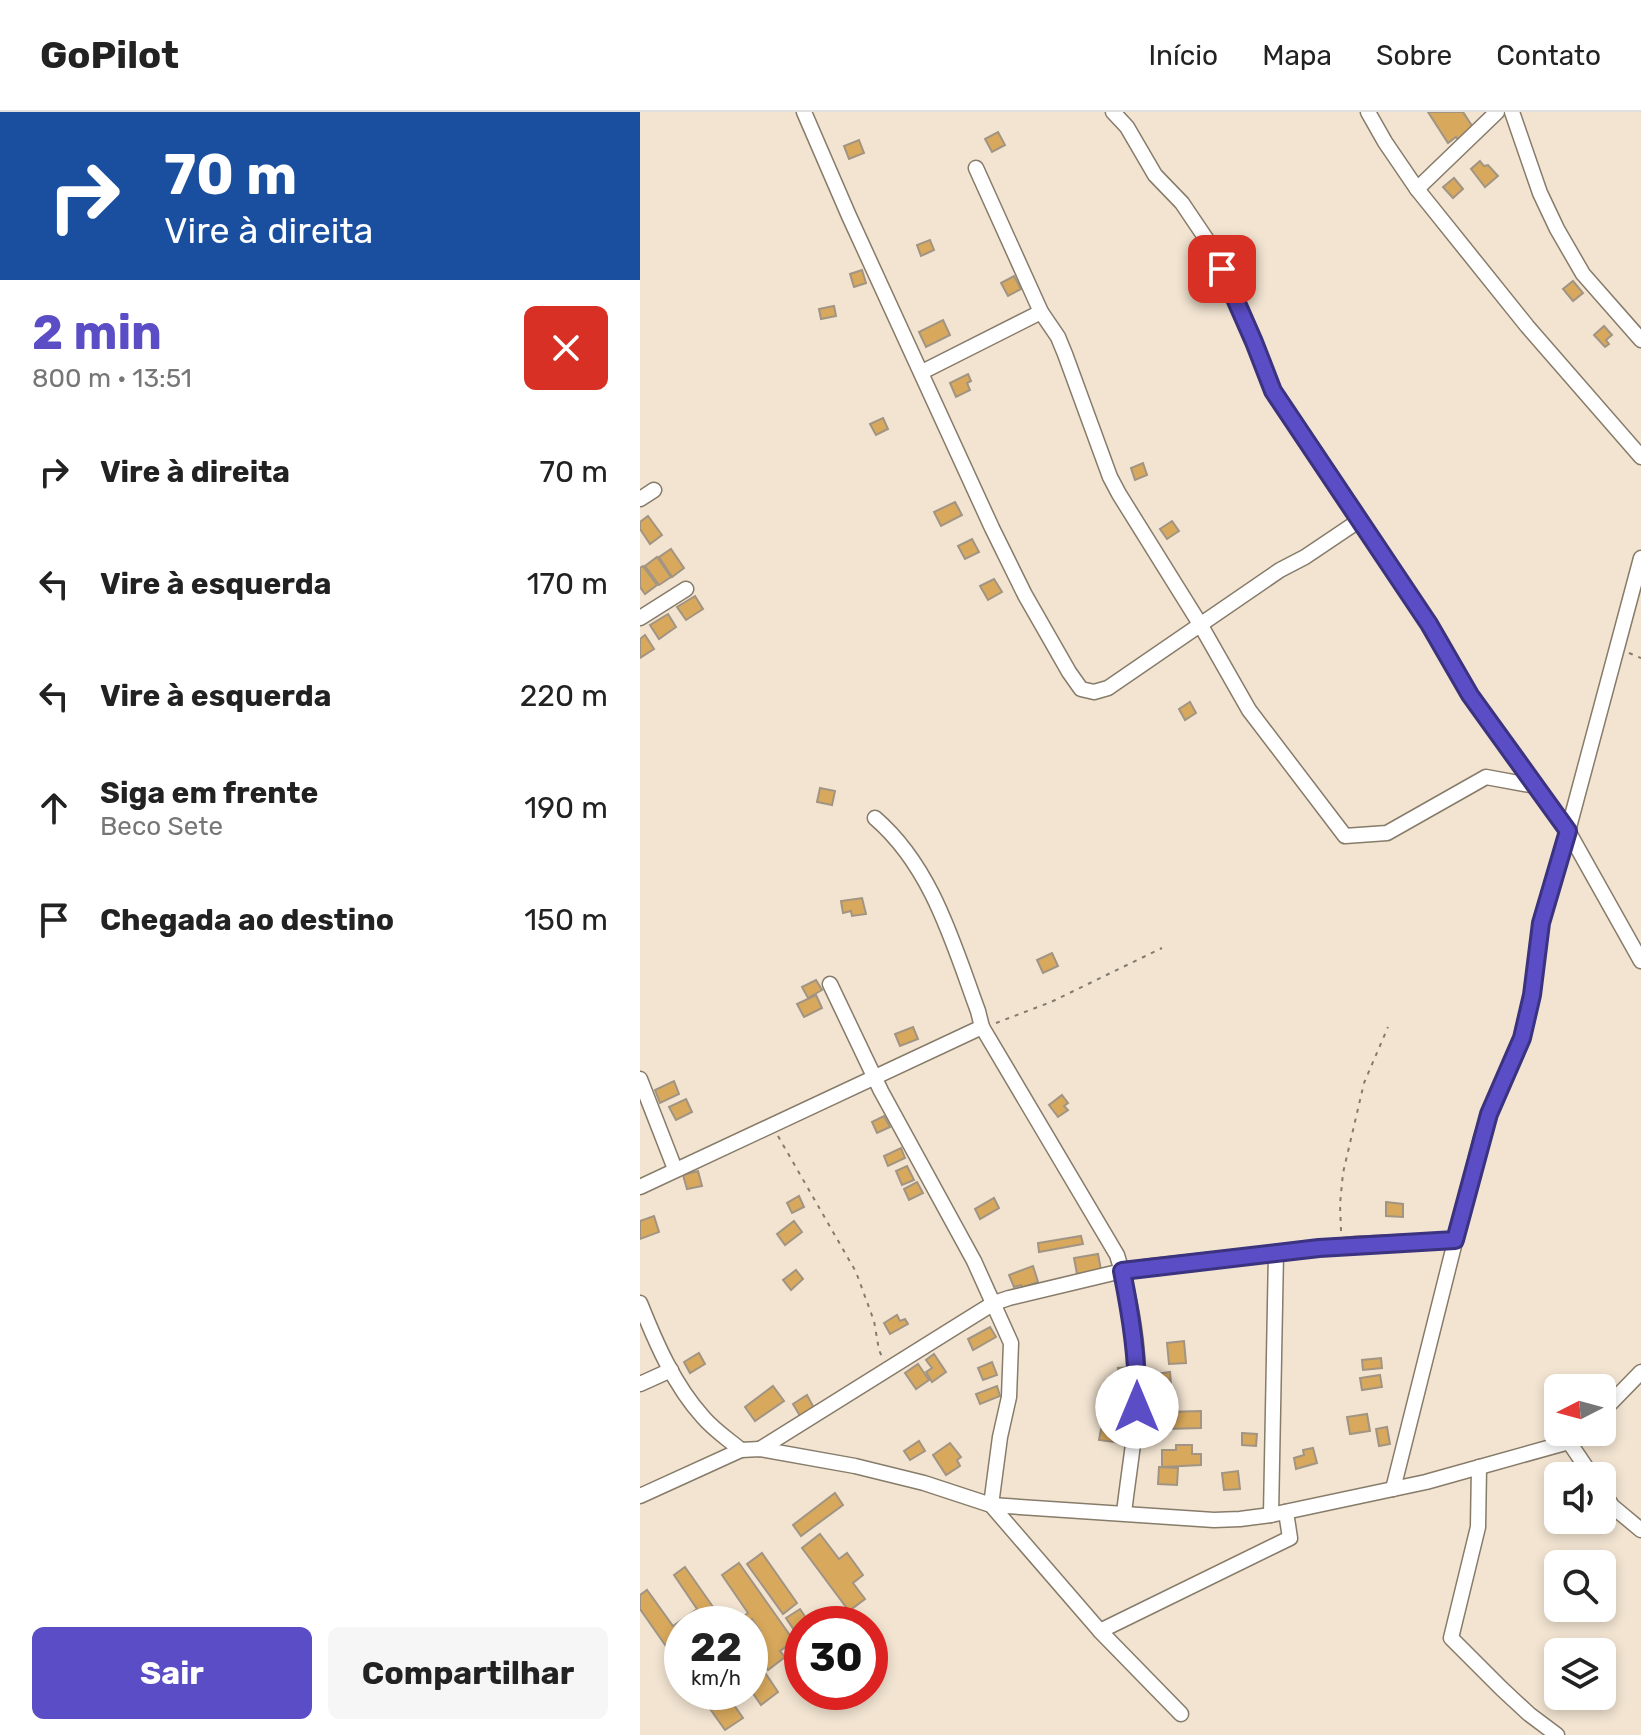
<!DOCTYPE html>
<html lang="pt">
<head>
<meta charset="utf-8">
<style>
	body { margin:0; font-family:Rubik,sans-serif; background:#f6f6f6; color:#222; height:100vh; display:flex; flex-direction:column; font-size:30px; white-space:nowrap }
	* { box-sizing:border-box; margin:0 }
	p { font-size:26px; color:#767676 }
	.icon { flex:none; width:44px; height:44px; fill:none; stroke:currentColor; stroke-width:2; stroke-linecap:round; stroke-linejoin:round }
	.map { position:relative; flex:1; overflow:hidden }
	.details { display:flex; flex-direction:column; background:#fff; width:640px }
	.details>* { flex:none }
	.top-card { background:#1a4fa0; color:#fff; overflow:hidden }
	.needle { width:52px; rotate:264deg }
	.controls { position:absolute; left:904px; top:1262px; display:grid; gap:16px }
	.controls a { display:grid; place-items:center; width:72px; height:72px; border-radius:12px; background:#fff; box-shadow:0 4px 12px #0003; font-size:40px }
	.speed { position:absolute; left:24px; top:1494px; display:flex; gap:16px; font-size:40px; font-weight:700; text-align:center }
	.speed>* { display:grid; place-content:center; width:104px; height:104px; border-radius:50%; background:#fff; box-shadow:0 4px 12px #0003; line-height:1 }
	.speed small { font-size:20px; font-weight:400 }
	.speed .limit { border:12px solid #d22; background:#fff; color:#111 }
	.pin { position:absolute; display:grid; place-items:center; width:68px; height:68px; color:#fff; margin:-34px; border-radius:16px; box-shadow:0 4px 12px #0006 }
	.me { position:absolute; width:88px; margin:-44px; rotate:0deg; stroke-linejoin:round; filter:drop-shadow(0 0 6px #0008) }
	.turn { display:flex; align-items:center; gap:28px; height:168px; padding:0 32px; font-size:36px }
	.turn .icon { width:104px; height:104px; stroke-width:2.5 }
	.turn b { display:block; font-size:56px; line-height:68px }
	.round { display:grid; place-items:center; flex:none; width:84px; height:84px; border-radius:12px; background:#f6f6f6 }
	.overview { display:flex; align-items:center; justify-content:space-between; height:136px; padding:0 32px }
	h1 { font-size:48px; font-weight:700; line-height:60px; color:#5b4dc5 }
	.action { display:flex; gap:16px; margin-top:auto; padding:16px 32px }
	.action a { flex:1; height:92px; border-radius:12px; background:#5b4dc5; color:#fff; font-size:32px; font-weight:700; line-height:92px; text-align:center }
	.action a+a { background:#f6f6f6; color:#222 }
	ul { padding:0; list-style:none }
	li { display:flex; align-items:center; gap:24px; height:112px; padding:0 32px }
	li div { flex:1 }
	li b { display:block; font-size:30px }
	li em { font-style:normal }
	header { display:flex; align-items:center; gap:48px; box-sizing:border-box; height:112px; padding:0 40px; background:#fff; border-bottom:2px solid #e0e0e0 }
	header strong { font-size:38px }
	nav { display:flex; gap:44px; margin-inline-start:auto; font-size:28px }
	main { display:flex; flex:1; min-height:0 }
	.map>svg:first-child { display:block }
	.building { fill:#d8a95d; stroke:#a19482; stroke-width:2 }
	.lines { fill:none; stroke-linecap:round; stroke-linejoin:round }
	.minor-casing { stroke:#877b69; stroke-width:17 }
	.path { stroke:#847b6e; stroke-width:2; stroke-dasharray:4 6; stroke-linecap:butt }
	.minor { stroke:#fff; stroke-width:14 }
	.route-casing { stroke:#3b3280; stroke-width:20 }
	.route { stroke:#5b4dc5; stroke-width:14 }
</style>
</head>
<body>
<header>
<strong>GoPilot</strong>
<nav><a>Início</a><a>Mapa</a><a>Sobre</a><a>Contato</a></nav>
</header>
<main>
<section class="details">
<div class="top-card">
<div class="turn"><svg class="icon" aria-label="right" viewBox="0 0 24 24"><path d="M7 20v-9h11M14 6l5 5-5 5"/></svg><div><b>70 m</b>Vire à direita</div></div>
</div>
<div class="overview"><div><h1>2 min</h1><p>800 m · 13:51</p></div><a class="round" style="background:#d93025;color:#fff"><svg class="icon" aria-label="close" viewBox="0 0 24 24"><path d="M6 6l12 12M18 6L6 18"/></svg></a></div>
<ul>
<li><svg class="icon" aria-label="right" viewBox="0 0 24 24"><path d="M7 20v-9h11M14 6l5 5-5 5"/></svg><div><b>Vire à direita</b></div><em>70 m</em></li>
<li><svg class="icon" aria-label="left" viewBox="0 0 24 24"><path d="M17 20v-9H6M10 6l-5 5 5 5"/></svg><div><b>Vire à esquerda</b></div><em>170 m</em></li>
<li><svg class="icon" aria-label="left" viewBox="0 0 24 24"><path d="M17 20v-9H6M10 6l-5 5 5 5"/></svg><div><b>Vire à esquerda</b></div><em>220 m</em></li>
<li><svg class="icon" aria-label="ahead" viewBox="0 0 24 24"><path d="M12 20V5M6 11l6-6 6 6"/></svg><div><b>Siga em frente</b><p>Beco Sete</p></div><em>190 m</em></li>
<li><svg class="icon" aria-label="arrive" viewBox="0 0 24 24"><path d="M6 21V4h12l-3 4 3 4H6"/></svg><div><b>Chegada ao destino</b></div><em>150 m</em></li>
</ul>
<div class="action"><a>Sair</a><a>Compartilhar</a></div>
</section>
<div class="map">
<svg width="1001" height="1623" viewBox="0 0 1001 1623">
	<rect width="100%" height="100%" fill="#f2e4d1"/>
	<g class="building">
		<polygon points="788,0 823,0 836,20 820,30 816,25 808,31"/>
		<polygon points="358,20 365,33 352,40 345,27"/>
		<polygon points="219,28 224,41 209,47 204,34"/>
		<polygon points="840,49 844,54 848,53 858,64 845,75 831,57"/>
		<polygon points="814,66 823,77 813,86 803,75"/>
		<polygon points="290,128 294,138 281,144 277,133"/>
		<polygon points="222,158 226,171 214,175 210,162"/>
		<polygon points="374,164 381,177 368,184 361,171"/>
		<polygon points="933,169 943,181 933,189 923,177"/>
		<polygon points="194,194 196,204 181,207 179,197"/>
		<polygon points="303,208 310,223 286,235 279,220"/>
		<polygon points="964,214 972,223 966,228 969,232 965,235 954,223"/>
		<polygon points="328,262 331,269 327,271 330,278 316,285 310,271"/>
		<polygon points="243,306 248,317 236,323 230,312"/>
		<polygon points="503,351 507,363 495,368 491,356"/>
		<polygon points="315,390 322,403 301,414 294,400"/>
		<polygon points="8,404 22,423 10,432 0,417 0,410"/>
		<polygon points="532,409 539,419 527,427 520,417"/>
		<polygon points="332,427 339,440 325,447 318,434"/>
		<polygon points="31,437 44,456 32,465 19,445"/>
		<polygon points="17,445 31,465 19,473 5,454"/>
		<polygon points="3,454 17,473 5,482 0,475 0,456"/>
		<polygon points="354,467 362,480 348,488 340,474"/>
		<polygon points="55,484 63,497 46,508 37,495"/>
		<polygon points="28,502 36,515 19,527 10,513"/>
		<polygon points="5,523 14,537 0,546 0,527"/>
		<polygon points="550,590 556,601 545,608 539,597"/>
		<polygon points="180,676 195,679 192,693 177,690"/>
		<polygon points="222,786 226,802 212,804 211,799 203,801 201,789"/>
		<polygon points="412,841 418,854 403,861 397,848"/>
		<polygon points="176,868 182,878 168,886 162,875"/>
		<polygon points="176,883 182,896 164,905 157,892"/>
		<polygon points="273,915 278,927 260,934 255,922"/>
		<polygon points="34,969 39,982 20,991 15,978"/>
		<polygon points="422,983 428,991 424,994 428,998 418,1005 409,993"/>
		<polygon points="46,987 52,1000 36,1008 29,995"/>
		<polygon points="244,1004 250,1015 237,1021 232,1010"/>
		<polygon points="261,1036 265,1046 248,1054 244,1044"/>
		<polygon points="267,1054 274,1068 262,1073 256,1059"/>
		<polygon points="58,1059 62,1074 47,1077 43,1063"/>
		<polygon points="277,1070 283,1081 269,1088 264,1077"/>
		<polygon points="159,1084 164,1095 152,1101 147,1091"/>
		<polygon points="354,1086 359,1096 340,1107 335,1097"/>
		<polygon points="746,1090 763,1092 763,1105 746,1104"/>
		<polygon points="14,1104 19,1120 0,1127 0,1109"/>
		<polygon points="154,1109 162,1120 145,1133 137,1122"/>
		<polygon points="441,1124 443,1132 399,1140 398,1131"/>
		<polygon points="458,1142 461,1158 437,1162 434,1146"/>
		<polygon points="393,1154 398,1170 382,1176 381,1173 374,1175 369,1163"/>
		<polygon points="156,1158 163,1167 151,1178 143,1168"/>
		<polygon points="257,1203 260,1209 265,1207 268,1212 250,1222 244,1211"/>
		<polygon points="350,1215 356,1225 333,1238 328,1227"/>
		<polygon points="544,1229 546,1251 529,1252 527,1231"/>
		<polygon points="59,1241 65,1252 50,1261 44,1250"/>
		<polygon points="294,1242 306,1260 292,1270 286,1260 292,1256 286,1248"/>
		<polygon points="741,1246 742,1256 723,1258 722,1248"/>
		<polygon points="352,1250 357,1263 343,1268 338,1256"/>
		<polygon points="278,1252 289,1268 276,1277 265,1261"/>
		<polygon points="492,1255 493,1270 480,1272 478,1256"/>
		<polygon points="530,1260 531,1273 517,1274 516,1262"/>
		<polygon points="740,1263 742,1275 722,1278 720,1266"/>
		<polygon points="133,1274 144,1289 115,1309 105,1295"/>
		<polygon points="357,1274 360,1284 340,1292 336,1282"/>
		<polygon points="167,1283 174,1296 160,1304 153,1292"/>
		<polygon points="466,1294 478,1294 478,1310 465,1309"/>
		<polygon points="561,1299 561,1316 526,1317 525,1300"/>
		<polygon points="727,1302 730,1319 710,1322 707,1305"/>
		<polygon points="747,1315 750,1332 739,1334 736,1317"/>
		<polygon points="461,1317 490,1321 488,1332 459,1328"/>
		<polygon points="602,1321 617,1322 616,1334 602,1333"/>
		<polygon points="279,1329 285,1339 270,1348 264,1339"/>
		<polygon points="310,1331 321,1345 317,1348 320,1354 306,1363 293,1343"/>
		<polygon points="536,1333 552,1333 552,1342 561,1342 561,1353 522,1355 522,1338 536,1338"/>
		<polygon points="673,1336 677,1351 656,1357 654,1346 664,1343 663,1338"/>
		<polygon points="519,1355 538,1356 537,1373 518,1372"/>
		<polygon points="598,1359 600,1377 584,1378 582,1361"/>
		<polygon points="195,1381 203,1393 161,1424 153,1413"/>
		<polygon points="180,1422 199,1447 207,1441 223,1463 213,1471 225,1487 209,1499 162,1436"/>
		<polygon points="122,1441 157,1491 143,1502 107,1452"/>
		<polygon points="99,1451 154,1529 140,1539 145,1545 128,1558 119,1545 116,1547 138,1580 121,1593 110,1577 110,1526 120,1519 112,1507 105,1512 93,1512 108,1501 82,1463"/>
		<polygon points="45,1455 85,1512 68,1512 65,1508 60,1512 42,1512 42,1557 0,1497 0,1483 7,1478 33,1514 57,1497 34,1463"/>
		<polygon points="160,1497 170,1512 162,1512 162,1521 158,1524 146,1506"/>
		<polygon points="58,1580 85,1580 103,1606 85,1618"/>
	</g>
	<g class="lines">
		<defs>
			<g id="minor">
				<polyline points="164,0 209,104 352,416 385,483 429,560 441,577 454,580 468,576 640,458 665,445 720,408 789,512 830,583 928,719 1001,849"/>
				<polyline points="473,0 487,15 515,63 542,91 571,134 603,202 633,279 720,408"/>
				<polyline points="728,0 745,30 777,77 887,214 1001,345"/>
				<polyline points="872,0 900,81 917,117 943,162 1001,228"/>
				<polyline points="336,56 401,200 418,225 425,242 470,365 479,382 560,512 609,598 705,724 747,721 846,665 895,674"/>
				<polyline points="777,77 857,0"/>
				<polyline points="282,260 401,200"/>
				<polyline points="0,387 14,378"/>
				<polyline points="0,506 46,477"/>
				<path d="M235,706c57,49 78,125 103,193l4,16 135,228c15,48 24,103 20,153 -3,35 -9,70 -13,105"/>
				<polyline points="190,872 241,979 334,1149 371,1231 369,1285 360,1325 351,1393 460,1519 541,1602"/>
				<polyline points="0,967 35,1057"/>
				<polyline points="0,1075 342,915"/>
				<path d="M0,1191c16,40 34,82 63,114 11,13 26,23 38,33"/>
				<polyline points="0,1272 31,1258"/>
				<polyline points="962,1300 1001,1260"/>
				<polyline points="929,1330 952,1364"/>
				<polyline points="120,1337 325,1209 354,1191 369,1186 482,1159 505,1155 716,1132 815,1128"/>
				<polyline points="839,1355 838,1415 811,1526 862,1577 889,1602 917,1623"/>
				<polyline points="753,1377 841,1026 849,1002 882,926 892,883 901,811 928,719 1001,446"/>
				<polyline points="962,1378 972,1394 1001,1418"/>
				<polyline points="0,1384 101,1338 120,1337 215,1354 284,1371 351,1393 574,1408 600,1407 631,1403 786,1370 929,1330 942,1320"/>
				<polyline points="631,1403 636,1140"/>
				<polyline points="460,1519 650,1426 646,1400"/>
			</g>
		</defs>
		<use href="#minor" class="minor-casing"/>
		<g class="path">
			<polyline points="989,541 1001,546"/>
			<polyline points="356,911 411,890 522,836"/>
			<polyline points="138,1024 216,1160 234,1209 239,1238 242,1245"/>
			<polyline points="701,1119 700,1092 703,1061 724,971 748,915"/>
		</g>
		<use href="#minor" class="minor"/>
	</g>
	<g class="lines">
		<defs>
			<path id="route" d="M497,1295c1,-47 -6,-91 -15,-136l197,-23 136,-8 34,-126 33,-76 10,-43 9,-72 27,-92 -98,-136 -41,-71 -156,-233 -19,-49 -32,-73"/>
		</defs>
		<use href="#route" class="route-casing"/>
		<use href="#route" class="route"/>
	</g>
</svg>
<div class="controls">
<a><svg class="needle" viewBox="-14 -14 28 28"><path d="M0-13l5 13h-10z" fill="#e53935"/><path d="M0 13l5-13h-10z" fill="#767676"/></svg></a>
<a><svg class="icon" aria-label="sound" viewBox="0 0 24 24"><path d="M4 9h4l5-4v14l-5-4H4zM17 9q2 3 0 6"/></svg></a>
<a><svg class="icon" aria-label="search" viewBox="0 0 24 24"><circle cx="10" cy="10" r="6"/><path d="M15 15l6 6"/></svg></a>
<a><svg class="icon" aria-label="layers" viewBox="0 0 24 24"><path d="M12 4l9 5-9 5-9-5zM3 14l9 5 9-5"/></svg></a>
</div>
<div class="speed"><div>22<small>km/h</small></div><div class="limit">30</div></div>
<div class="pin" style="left:582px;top:157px;background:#d93025"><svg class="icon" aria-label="arrive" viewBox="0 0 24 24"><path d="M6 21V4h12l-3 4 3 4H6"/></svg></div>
<svg class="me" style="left:497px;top:1295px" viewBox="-20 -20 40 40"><circle r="19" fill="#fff"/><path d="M0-13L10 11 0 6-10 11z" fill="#5b4dc5"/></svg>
</div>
</main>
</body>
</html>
